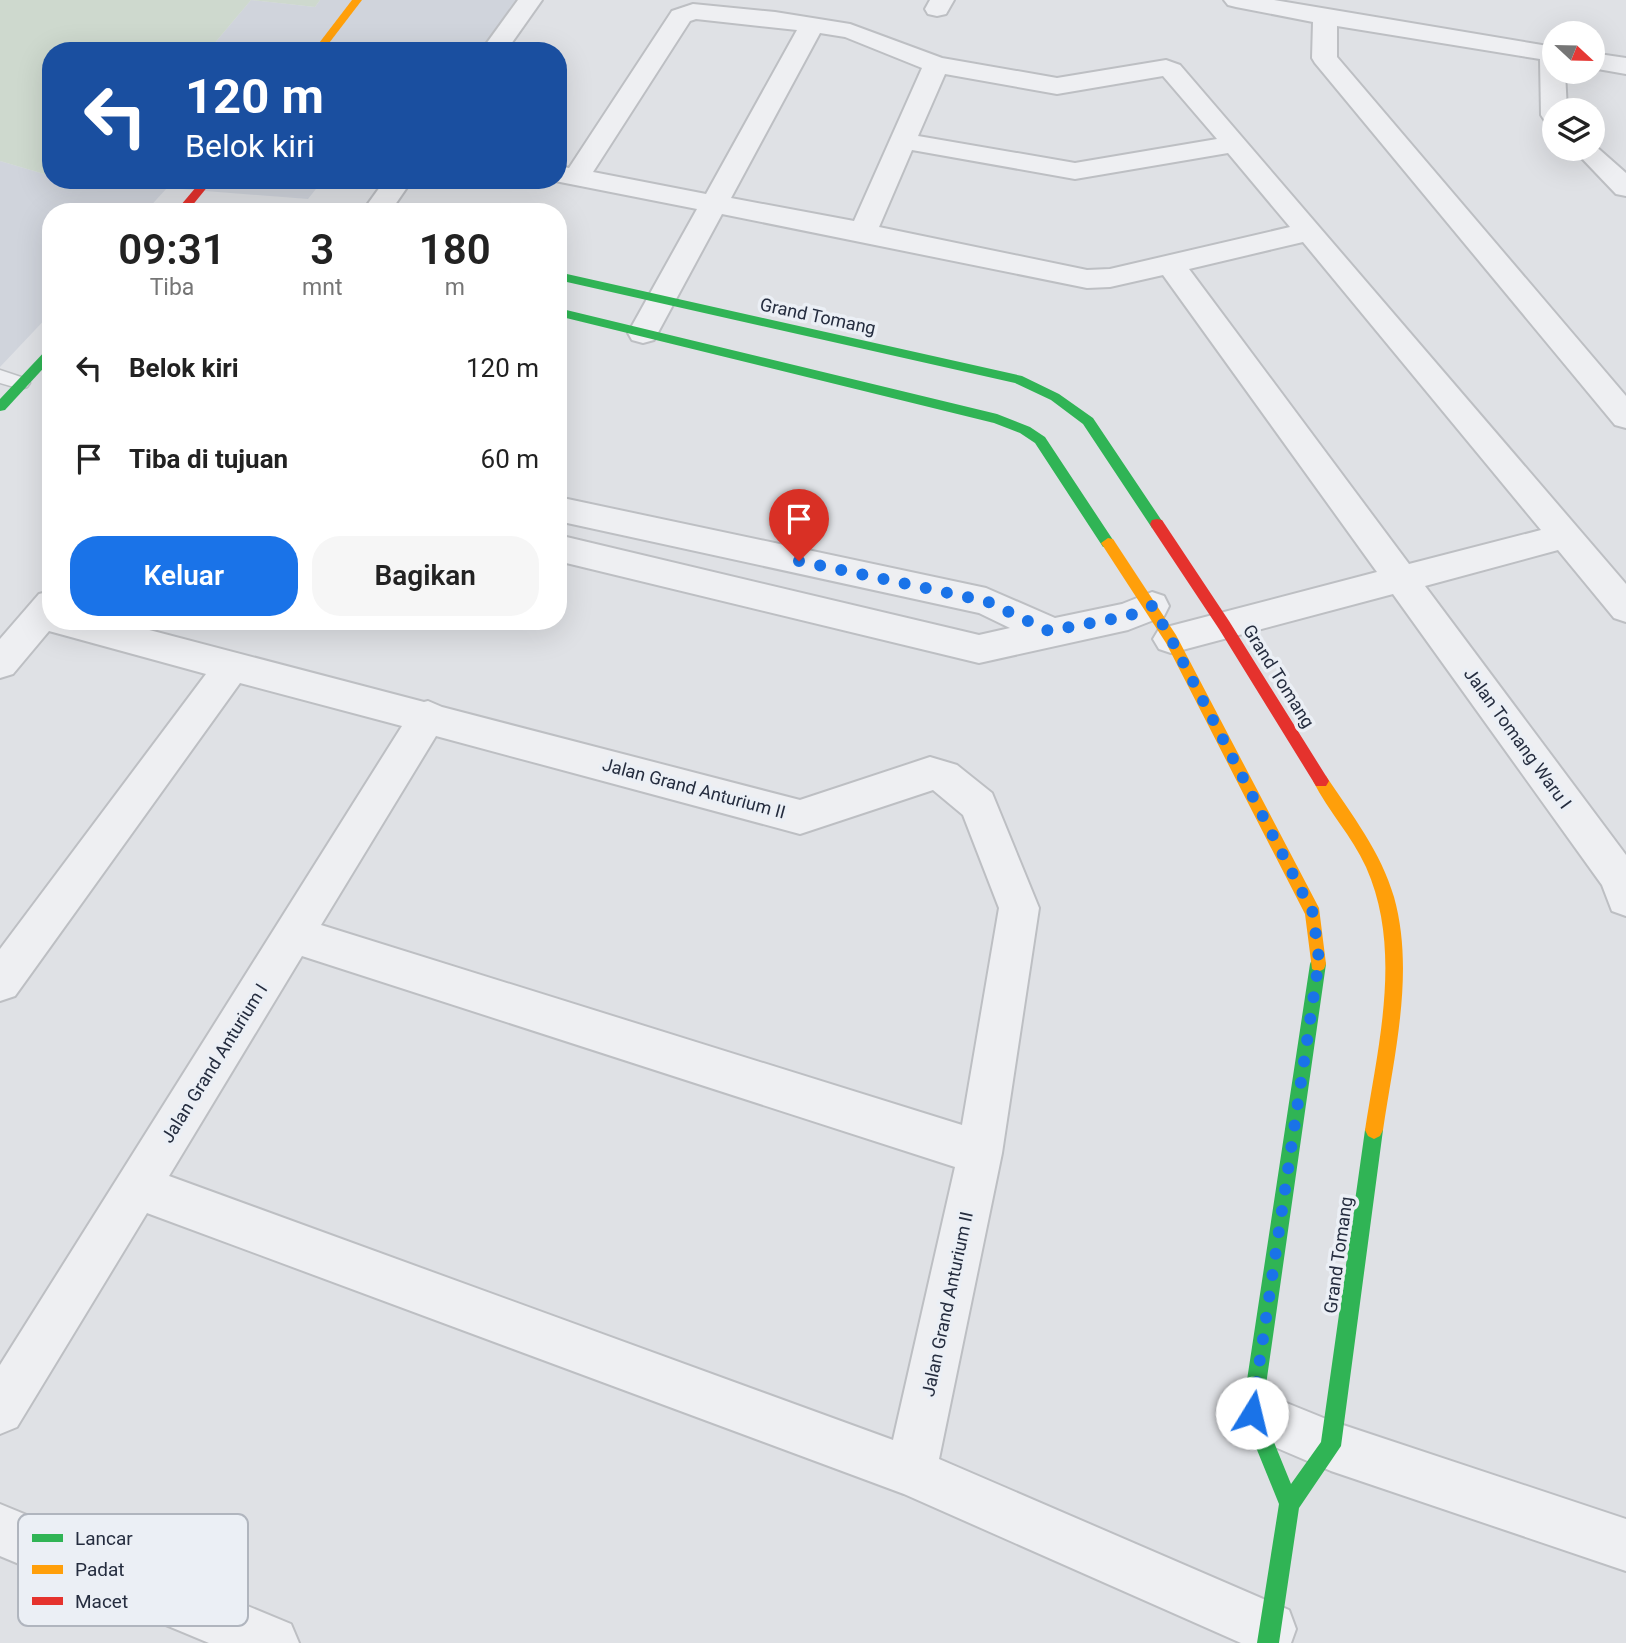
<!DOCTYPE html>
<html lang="id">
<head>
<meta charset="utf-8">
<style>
	body { margin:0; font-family:Roboto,sans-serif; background:#f6f6f6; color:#222; height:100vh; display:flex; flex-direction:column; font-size:26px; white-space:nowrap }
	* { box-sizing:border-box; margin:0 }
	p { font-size:23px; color:#767676 }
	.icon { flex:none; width:38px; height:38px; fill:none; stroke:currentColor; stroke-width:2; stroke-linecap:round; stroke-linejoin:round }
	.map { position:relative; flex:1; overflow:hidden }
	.drawer { position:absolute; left:42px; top:203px; width:525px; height:427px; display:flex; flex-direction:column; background:#fff; border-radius:28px; box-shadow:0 7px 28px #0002 }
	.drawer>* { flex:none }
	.guide { position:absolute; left:42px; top:42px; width:525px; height:147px; border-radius:28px; box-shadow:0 7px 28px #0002; background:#1a4fa0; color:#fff; overflow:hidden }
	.needle { width:46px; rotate:112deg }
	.fabs { position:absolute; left:1542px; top:21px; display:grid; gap:14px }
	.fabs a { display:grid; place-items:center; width:63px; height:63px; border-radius:50%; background:#fff; box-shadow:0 7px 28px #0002; font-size:35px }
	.pin { position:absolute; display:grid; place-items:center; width:60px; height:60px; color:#fff; margin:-72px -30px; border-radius:50% 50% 50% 0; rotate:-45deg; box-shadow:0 0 7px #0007 }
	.pin .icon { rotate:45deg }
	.me { position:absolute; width:77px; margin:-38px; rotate:9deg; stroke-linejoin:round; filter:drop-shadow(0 0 5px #0008) }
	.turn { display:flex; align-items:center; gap:24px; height:147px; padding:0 28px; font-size:32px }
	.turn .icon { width:91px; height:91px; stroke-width:2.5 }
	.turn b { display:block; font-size:49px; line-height:60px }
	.eta { display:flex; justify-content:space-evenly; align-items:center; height:119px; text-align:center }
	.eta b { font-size:42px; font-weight:600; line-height:49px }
	.button { display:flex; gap:14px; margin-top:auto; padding:14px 28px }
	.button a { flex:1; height:80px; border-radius:28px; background:#1a73e8; color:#fff; font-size:28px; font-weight:600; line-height:80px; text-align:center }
	.button a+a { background:#f6f6f6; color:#222 }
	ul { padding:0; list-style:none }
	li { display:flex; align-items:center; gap:21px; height:91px; padding:0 28px }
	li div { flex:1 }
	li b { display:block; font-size:26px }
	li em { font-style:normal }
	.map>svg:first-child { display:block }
	.built { fill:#d0d4dc }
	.green { fill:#ced9ce }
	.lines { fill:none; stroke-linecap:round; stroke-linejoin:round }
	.lane-casing { stroke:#bdbfc3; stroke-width:3 }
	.street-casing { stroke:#bdbfc3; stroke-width:4 }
	.lane { fill:#eeeff2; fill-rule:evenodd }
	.street { fill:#eeeff2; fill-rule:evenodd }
	.fast { fill:#30b455; fill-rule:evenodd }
	.slow { fill:#ff9f0a; fill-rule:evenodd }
	.jam { fill:#e5322d; fill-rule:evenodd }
	.route { stroke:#1a73e8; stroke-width:12; stroke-dasharray:0 21.6 }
	.labels { text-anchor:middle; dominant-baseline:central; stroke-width:7; stroke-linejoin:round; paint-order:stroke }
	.street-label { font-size:18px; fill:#252d3f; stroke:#ebeff5 }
	.key { fill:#ebeff5; stroke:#b0b5be; stroke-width:2 }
	.key-label { font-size:19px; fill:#252d3f }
</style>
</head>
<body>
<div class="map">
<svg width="1626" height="1643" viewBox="0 0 1626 1643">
	<rect width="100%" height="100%" fill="#dfe1e5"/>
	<g class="built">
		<polygon points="251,0 315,7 320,0 525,0 489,51 208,51"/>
		<polygon points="0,161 51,176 51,180 72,182 323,180 308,199 167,188 145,212 51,212 51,313 0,367"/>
	</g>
	<polygon class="green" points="0,0 320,0 315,7 251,0 208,51 51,51 51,176 0,161"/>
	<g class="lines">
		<defs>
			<polygon id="lane" points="0,370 27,379 30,383 27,387 21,389 0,383"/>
			<g id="street">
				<polygon points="518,0 542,0 506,51 481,51"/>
				<polygon points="930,0 954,0 946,14 937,16 928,14 925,9"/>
				<polygon points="1224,0 1274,0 1554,47 1554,72 1565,72 1567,110 1554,110 1554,123 1545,121 1541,115 1540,59 1337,26 1337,57 1626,396 1626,428 1615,425 1315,63 1312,58 1313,22 1236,7 1228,5"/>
				<path d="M693,4l82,8 75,12 92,34 115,20 109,-18 14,5 446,519v38l-12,-4 -56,-68 -133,36 201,269v61l-14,-5 -10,-26 -209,-291 -222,59 -12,-4 -6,-10 6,-10 218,-57 -214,-297 -53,12 -23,1 -365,-74 -68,126 -11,3 -11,-3 -4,-7 69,-124 -147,-29h8v-14l11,2 103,-157zM696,19l101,11 -91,164 -113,-22 97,-151zM820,33l25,4 77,31 -68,153 -123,-23zM945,74l112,20 106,-18 54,63 -142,24 -157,-27zM912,150l163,29 153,-26 62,74 -180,42 -23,1 -208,-43zM1303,242l238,288 -132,34 -220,-295z"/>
				<polygon points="1592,53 1626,58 1626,74 1592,68"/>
				<polygon points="1592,143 1626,173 1626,196 1616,194 1573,149 1592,149"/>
				<polygon points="385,180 412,180 390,212 362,212"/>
				<polygon points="558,497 986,588 1055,618 1122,604 1152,592 1164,596 1169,606 1164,616 1128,630 979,663 558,561 558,535 979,635 1010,628 979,613 558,521"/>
				<path d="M51,591v30h64l309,81 4,-1 14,6 358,93 130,-43 27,8 35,28 47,115 -37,245 -63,306 350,151 7,19 -5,14h-50l-337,-149 -757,-281 -130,214 -17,7v-69l402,-639 -162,-43 -225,313 -15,5v-52l206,-275 -157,-43 -36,43 -13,4v-39l39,-45zM436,736l364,98 133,-44 30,25 36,93 -37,217 -641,-200zM302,956l653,211 -62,273 -724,-264z"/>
				<polygon points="1252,1389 1331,1421 1626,1519 1626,1571 1331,1471 1235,1430 1228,1413 1235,1396"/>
				<polygon points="0,1504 291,1624 299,1643 209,1643 0,1556"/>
			</g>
		</defs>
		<use href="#lane" class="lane-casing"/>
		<use href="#street" class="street-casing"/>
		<use href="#lane" class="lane"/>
		<use href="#street" class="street"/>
		<g class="fast">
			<polygon points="331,208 346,208 352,212 325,212"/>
			<polygon points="558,272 1022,376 1059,394 1093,418 1164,524 1157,529 1152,528 1083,424 1051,400 1015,383 558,280"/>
			<polygon points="558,308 997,414 1030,427 1045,437 1115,543 1113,547 1103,547 1035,443 1020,433 994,423 558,316"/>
			<polygon points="51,348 51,360 5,410 0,411 0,399 47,349"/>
			<polygon points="1318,956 1324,959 1326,964 1262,1413 1291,1484 1321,1442 1365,1130 1368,1124 1374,1121 1380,1124 1383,1130 1341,1446 1299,1508 1279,1643 1257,1643 1279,1504 1242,1413 1310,964 1312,959"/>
		</g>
		<g class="slow">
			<polygon points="352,0 362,0 323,51 313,51"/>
			<polygon points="1108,538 1113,539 1176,635 1319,908 1326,964 1324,969 1318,972 1312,969 1305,914 1166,643 1101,543"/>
			<path d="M1321,774l5,2c26,39 55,76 68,121 21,75 0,158 -11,233l-3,6 -6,3 -6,-3 -3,-6c13,-85 38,-180 1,-263 -14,-31 -38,-56 -53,-86l3,-5z"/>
		</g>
		<g class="jam">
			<polygon points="202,180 213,180 187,212 175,212"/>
			<polygon points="1157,519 1162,520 1229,621 1326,776 1329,781 1326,786 1316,786 1219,629 1152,528 1150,524 1152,520"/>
		</g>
	</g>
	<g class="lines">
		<polyline class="route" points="799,561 986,601 1049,631 1128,616 1152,606 1171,639 1313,913 1319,960 1252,1413"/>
	</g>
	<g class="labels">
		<g class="street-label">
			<text transform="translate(818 316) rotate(12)">Grand Tomang</text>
			<text transform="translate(1279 676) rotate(58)">Grand Tomang</text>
			<text transform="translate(1518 738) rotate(54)">Jalan Tomang Waru I</text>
			<text transform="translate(694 788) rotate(15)">Jalan Grand Anturium II</text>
			<text transform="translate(214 1063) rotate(-58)">Jalan Grand Anturium I</text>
			<text transform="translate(1338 1255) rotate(-82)">Grand Tomang</text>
			<text transform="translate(947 1304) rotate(-78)">Jalan Grand Anturium II</text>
		</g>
	</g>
	<rect x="18" y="1514" width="230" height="112" rx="10" class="key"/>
	<rect x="32" y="1534" width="31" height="8" fill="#30b455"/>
	<rect x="32" y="1565" width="31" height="9" fill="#ff9f0a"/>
	<rect x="32" y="1597" width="31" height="8" fill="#e5322d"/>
	<g class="key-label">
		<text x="75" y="1545">Lancar</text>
		<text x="75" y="1576">Padat</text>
		<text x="75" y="1608">Macet</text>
	</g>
</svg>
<div class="fabs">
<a><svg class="needle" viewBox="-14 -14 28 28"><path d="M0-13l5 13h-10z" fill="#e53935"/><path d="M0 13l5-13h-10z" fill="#767676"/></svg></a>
<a><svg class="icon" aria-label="layers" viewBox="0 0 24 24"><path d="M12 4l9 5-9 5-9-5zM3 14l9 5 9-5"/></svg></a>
</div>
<div class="pin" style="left:799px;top:561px;background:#d93025"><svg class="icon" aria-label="arrive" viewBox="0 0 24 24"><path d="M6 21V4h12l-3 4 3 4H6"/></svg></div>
<svg class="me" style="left:1252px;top:1413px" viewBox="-20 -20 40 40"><circle r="19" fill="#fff"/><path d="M0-13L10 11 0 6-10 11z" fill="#1a73e8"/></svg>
<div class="guide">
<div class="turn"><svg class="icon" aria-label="left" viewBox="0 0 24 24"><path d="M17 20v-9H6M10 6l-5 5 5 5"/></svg><div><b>120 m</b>Belok kiri</div></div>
</div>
<section class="drawer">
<div class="eta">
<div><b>09:31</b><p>Tiba</p></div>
<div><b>3</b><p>mnt</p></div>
<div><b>180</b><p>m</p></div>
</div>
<ul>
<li><svg class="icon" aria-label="left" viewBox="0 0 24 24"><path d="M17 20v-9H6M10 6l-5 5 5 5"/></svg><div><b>Belok kiri</b></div><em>120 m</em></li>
<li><svg class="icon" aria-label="arrive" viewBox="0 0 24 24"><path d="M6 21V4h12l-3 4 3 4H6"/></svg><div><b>Tiba di tujuan</b></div><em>60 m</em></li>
</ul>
<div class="button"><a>Keluar</a><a>Bagikan</a></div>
</section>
</div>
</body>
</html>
